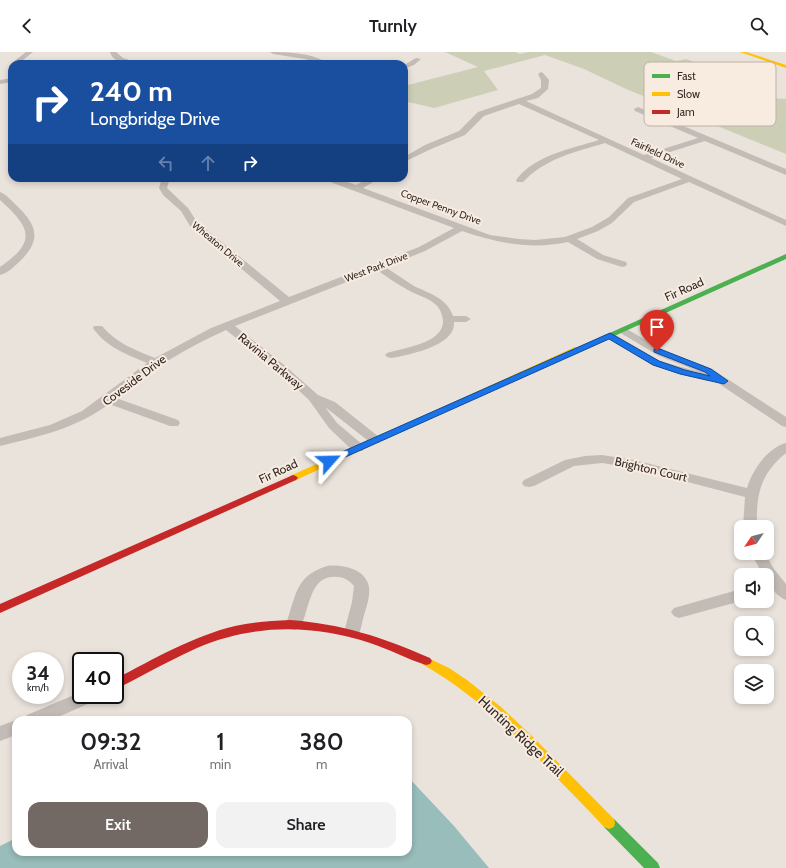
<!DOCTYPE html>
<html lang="en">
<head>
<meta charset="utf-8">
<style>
	body { margin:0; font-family:Cabin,sans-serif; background:#f2f2f2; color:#202124; height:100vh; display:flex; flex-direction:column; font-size:15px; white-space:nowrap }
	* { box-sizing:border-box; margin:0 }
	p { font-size:13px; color:#757577 }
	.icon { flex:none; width:22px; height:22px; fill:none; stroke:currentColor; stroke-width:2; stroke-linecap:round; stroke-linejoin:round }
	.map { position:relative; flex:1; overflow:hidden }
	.details { position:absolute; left:12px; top:664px; width:400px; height:140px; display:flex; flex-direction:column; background:#fff; border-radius:12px; box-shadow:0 2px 6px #0003 }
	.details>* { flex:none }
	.banner { position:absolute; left:8px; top:8px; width:400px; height:122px; border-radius:12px; box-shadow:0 2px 6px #0003; background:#1a4fa0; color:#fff; overflow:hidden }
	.needle { width:26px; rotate:235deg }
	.controls { position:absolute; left:734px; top:468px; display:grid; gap:8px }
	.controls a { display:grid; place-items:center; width:40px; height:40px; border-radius:8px; background:#fff; box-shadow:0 2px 6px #0003; font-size:20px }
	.speed { position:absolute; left:12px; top:600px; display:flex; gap:8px; font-size:20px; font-weight:700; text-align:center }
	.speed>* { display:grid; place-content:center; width:52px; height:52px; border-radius:50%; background:#fff; box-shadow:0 2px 6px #0003; line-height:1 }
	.speed small { font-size:10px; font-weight:400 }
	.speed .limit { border:2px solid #111; border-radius:6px; background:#fff; color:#111 }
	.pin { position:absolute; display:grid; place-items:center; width:34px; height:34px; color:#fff; margin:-41px -17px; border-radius:50% 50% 50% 0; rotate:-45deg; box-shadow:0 0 4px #0007 }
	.pin .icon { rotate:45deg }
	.me { position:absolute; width:44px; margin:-22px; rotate:65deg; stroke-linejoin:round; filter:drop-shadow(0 0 3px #0008) }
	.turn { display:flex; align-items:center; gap:14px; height:84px; padding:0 16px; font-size:18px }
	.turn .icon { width:52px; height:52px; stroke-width:2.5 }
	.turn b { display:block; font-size:28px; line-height:34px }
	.lanes { display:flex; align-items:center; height:38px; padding:0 16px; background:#0003; justify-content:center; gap:20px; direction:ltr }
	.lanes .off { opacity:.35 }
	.eta { display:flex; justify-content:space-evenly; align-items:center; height:68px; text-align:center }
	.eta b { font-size:24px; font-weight:600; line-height:28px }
	.cta { display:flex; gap:8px; margin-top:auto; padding:8px 16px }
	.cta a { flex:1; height:46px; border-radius:12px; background:#726964; color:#fff; font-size:16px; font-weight:600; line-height:46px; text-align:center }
	.cta a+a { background:#f2f2f2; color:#202124 }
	header { display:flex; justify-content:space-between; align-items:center; height:52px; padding:0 16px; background:#fff; font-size:18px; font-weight:600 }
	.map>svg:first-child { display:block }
	.green { fill:#cccfb6 }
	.water { fill:#98bdba }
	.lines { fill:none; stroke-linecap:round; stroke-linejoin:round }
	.street { fill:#c3bbb5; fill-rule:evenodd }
	.fast { fill:#4caf50; fill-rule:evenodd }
	.slow { fill:#ffc107; fill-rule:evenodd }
	.jam { fill:#c62828; fill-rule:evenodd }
	.route { fill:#1a73e8; stroke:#114b97 }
	.labels { text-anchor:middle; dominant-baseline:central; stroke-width:4; stroke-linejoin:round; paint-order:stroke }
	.far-street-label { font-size:10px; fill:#322824; stroke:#f8ece1 }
	.street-label { font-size:12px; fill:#322824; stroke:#f8ece1 }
	.near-street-label { font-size:14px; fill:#322824; stroke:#f8ece1 }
	.key { fill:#f8ece1; stroke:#bdb1a8; stroke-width:1 }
	.key-label { font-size:11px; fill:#322824 }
</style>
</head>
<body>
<header><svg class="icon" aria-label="back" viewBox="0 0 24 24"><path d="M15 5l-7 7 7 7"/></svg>Turnly<svg class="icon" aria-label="search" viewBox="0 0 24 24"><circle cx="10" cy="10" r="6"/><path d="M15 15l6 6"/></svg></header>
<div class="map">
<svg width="786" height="816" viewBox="0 0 786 816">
	<rect width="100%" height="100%" fill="#eae3dc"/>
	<polygon class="green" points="445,0 515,0 520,2 529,0 651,0 676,9 686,7 719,18 698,32 702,33 669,43 699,55 733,44 786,47 786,102 626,37 584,17 545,3 484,19 498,38 434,56 404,49 404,34 478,15"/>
	<polygon class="water" points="408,725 454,774 489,816 0,816 0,794 16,786 16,800 408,800"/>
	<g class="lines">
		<g class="street">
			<polygon points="26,0 33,0 18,12 12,12 12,13 12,11"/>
			<path d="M110,0h6l7,6 19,6c-11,0 -28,1 -32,-12z"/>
			<path d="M270,0c17,0 45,1 58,12h-9l-14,-5 -32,-5z"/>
			<polygon points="416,6 421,7 414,13 404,17 404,13"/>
			<path d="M541,20l2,1 6,7 -1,9 -10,9 -12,3 118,54 54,-17 -63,-27 -1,-2 4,-2 148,62v6l-81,-34 -54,17 135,62v6l-97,-44 -55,20 -22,21 -14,8 -21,8 26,16 23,7 1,2 -1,2 -4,1 -25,-8 -29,-17c-37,8 -71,1 -106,-11l-37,20 -40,16c10,6 19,13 29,19 16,8 32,11 39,30h13l5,3 -5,3h-12c2,24 -46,33 -63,36l-4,-1 -2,-2 2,-2c17,-5 58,-10 56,-33 -1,-6 -3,-12 -8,-16 -8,-7 -19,-9 -27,-14 -11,-6 -21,-13 -31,-20l-142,56 49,39 34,30 17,7 44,35 2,3 -2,3h-8l-46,-36 12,16 26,22 1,3 -1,3h-10l-24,-23 -20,-28 -33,-31 -50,-39c-40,18 -76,40 -110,68l62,22 2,3 -2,3h-8l-61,-22c-32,24 -71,33 -109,42v-8l50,-13 32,-14 65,-48c-21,-9 -41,-16 -54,-35l1,-2h8c14,17 33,24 53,32l56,-30 69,-27 -90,-75 -9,-15 -18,-16 -4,-7 3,-10h8l-3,10 21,20 9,14 92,75 130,-50 35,-19 -129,-48 -1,-2h12l20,7 13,-7h11l-17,10 127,47 29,4 16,1 30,-3 27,-10 17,-10 19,-19 54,-19 -77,-36c-30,9 -59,15 -82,39h-6l-1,-2c19,-25 54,-31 83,-40l-80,-36 -35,12 -19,19 -34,14 -27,13v-5l21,-12 34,-14 19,-19 54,-18 9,-6v-8l-3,-6z"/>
			<polygon points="12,26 12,30 0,32 0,28"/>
			<path d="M0,140c6,2 12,9 17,14 20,19 25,34 3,55 -5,5 -12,12 -20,14v-8c38,-26 30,-40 0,-67z"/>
			<polygon points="623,275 667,300 712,317 786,365 786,375 782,374 712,327 708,329 683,323 652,313 604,284 606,282 614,282 660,309 700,320 659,304 619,280 618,278"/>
			<path d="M786,391v10c-26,21 -30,42 -29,74h-14l2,-30 -111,-29 -32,-5 -28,3 -40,20 -5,1 -5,-1 -2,-3 2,-3 41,-20 20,-4 17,-1 32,5 113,28c5,-17 20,-40 39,-45z"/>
			<path d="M751,501h14l9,16 12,15v16c-9,-3 -19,-16 -19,-25h-4z"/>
			<path d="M327,514c15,-2 39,3 42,21 1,9 -2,19 -5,28 -2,7 -3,15 -6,21l-6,2 -6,-2 -2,-4 8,-30 2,-16c-4,-5 -10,-9 -16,-9 -29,-4 -28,33 -38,51l-6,2 -6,-2 -2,-4c10,-28 9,-48 41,-58z"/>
			<polygon points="741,537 741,549 679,566 674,564 671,560 674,556"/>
			<polygon points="81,640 81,643 99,643 97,648 51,668 24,668 27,663"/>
			<polygon points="16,668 16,683 0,689 0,674"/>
		</g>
		<g class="fast">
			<polygon points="786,202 786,207 581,299 575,299 574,297"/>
			<polygon points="609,765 614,767 658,811 660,816 644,816 604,775 603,771 604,767"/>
		</g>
		<g class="slow">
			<polygon points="740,0 746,0 786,13 786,16"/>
			<polygon points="575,295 581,295 582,297 296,428 293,429 288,426 290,424"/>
			<path d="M426,605l23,11 18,12 34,27 31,29 82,83 1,4 -1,4 -5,2 -5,-2c-16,-18 -34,-35 -51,-53 -40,-42 -80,-81 -131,-110l-2,-3 2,-3z"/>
		</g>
		<g class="jam">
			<polygon points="293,423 296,424 298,426 296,428 0,561 0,552"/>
			<path d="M290,568c52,4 92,17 140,38l2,3 -2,3 -4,1c-19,-6 -37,-16 -56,-22 -58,-19 -117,-19 -173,5 -18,8 -35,17 -52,26 -10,5 -20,11 -30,15v-10c39,-20 78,-43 120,-53 18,-4 36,-5 55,-6z"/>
		</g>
	</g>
	<polygon class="route" points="610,281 659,309 685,318 710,324 705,320 654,300 654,297 660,297 711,317 728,329 724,332 680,322 653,313 609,287 332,411 326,411 325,409 326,407"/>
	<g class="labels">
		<g class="far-street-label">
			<text transform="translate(658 101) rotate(25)">Fairfield Drive</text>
			<text transform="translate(441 155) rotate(20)">Copper Penny Drive</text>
			<text transform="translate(218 192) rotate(40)">Wheaton Drive</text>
			<text transform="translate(376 215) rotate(-21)">West Park Drive</text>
		</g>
		<g class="street-label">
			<text transform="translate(684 237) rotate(-24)">Fir Road</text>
			<text transform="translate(271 309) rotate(40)">Ravinia Parkway</text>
			<text transform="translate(134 328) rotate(-37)">Coveside Drive</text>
			<text transform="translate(651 417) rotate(13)">Brighton Court</text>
			<text transform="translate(278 419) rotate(-25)">Fir Road</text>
		</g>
		<g class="near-street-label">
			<text transform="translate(521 684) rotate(43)">Hunting Ridge Trail</text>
		</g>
	</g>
	<rect x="644" y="10" width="132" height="64" rx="6" class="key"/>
	<rect x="652" y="22" width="18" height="4" fill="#4caf50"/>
	<rect x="652" y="40" width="18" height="4" fill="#ffc107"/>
	<rect x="652" y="58" width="18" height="4" fill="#c62828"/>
	<g class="key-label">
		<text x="677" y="28">Fast</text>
		<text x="677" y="46">Slow</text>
		<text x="677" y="64">Jam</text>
	</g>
</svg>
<div class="controls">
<a><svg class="needle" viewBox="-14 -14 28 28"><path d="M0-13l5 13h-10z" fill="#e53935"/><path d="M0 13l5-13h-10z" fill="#757577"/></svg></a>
<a><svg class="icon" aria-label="sound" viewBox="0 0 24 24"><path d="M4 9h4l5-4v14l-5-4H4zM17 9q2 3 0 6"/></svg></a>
<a><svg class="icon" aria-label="search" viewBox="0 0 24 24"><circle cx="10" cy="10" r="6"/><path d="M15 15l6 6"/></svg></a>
<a><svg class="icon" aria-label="layers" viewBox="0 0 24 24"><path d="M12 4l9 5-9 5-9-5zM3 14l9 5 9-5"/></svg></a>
</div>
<div class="speed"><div>34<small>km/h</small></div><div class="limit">40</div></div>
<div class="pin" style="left:657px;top:299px;background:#d93025"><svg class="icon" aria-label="arrive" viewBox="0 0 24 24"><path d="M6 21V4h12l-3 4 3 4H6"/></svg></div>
<svg class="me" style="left:329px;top:409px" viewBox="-20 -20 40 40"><path d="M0-17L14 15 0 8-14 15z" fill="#1a73e8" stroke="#fff" stroke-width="4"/></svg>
<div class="banner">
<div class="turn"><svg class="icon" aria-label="right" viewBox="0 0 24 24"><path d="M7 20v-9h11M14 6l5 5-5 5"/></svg><div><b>240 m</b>Longbridge Drive</div></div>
<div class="lanes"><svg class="icon off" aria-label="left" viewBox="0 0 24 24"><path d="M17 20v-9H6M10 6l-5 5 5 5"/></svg><svg class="icon off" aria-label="ahead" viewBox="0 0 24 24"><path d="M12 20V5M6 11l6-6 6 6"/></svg><svg class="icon" aria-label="right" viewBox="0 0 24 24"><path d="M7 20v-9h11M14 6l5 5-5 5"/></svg></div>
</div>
<section class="details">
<div class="eta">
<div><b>09:32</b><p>Arrival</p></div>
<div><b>1</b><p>min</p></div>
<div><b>380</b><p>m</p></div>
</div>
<div class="cta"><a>Exit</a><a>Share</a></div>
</section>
</div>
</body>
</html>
